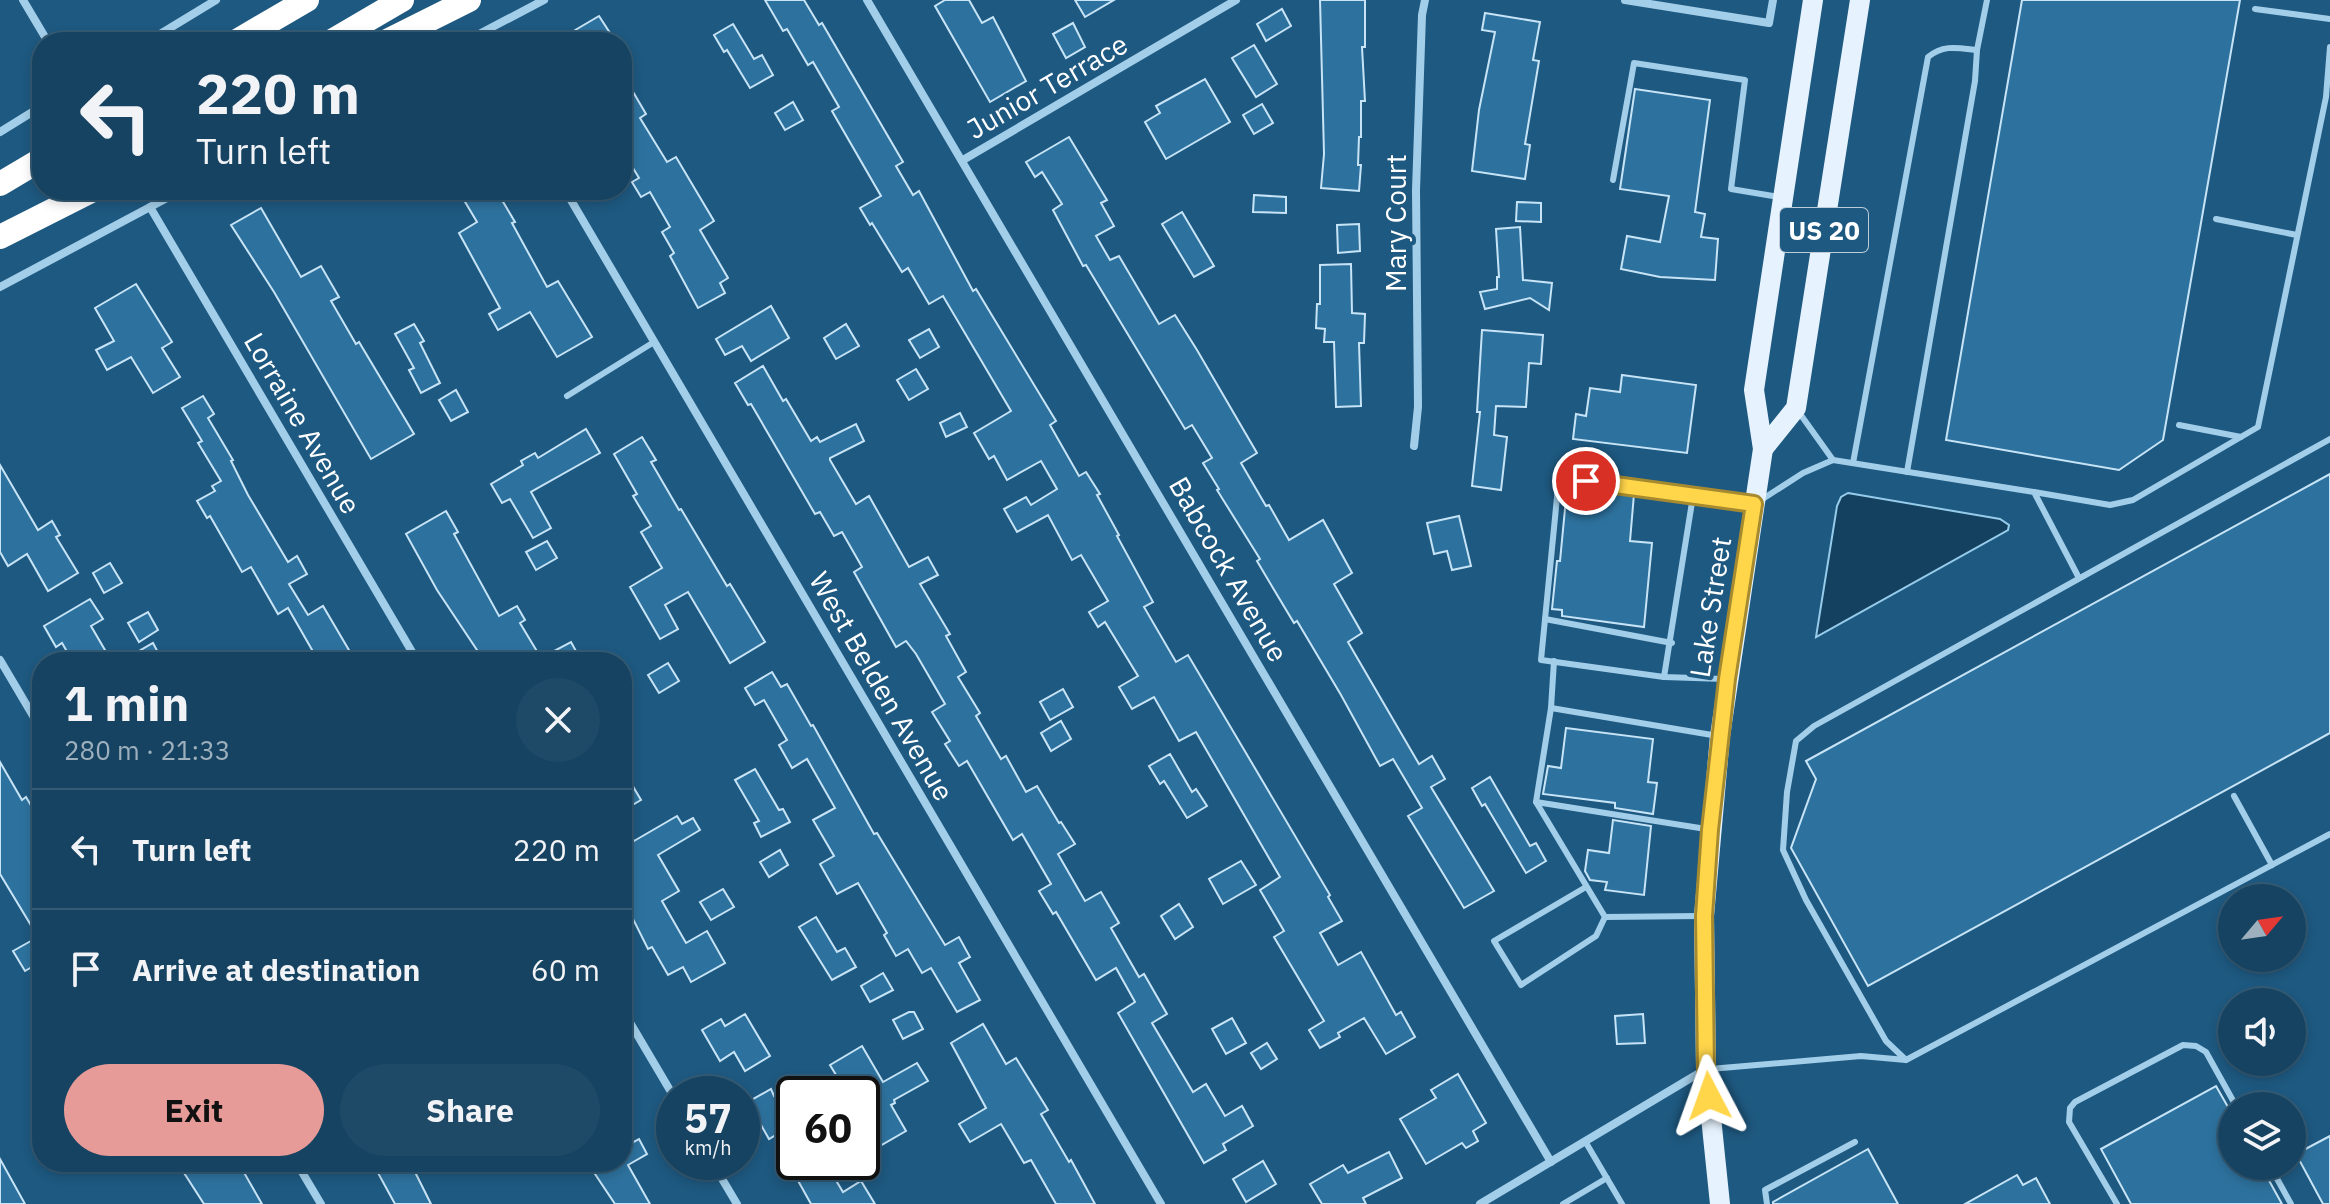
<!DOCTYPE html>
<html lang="en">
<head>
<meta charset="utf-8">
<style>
	body { margin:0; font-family:"IBM Plex Sans",sans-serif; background:#1f4a67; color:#f1f3f6; height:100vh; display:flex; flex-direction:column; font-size:30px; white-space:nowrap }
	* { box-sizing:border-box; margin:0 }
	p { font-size:26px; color:#9eb0bd }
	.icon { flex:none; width:44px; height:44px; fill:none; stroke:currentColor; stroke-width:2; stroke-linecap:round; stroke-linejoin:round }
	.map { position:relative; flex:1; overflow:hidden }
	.sheet { position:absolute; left:32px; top:652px; width:600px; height:520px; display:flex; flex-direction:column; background:#164361; border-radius:32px; box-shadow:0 4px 12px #0003,0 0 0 2px #355c76 }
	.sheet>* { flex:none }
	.hud { position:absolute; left:32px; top:32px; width:600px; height:168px; border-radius:32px; box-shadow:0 4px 12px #0003,0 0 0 2px #355c76; background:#164361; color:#f1f3f6; overflow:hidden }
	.needle { width:52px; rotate:61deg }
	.fabs { position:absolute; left:2218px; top:884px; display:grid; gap:16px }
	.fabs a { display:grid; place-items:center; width:88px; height:88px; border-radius:50%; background:#164361; box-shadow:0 4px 12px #0003,0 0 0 2px #355c76; font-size:40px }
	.speed { position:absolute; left:656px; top:1076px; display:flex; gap:16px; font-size:40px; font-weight:700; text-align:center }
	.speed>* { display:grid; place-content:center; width:104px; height:104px; border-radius:50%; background:#164361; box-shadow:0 4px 12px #0003,0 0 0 2px #355c76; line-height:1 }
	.speed small { font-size:20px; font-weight:400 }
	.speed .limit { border:4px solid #111; border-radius:12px; background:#fff; color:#111 }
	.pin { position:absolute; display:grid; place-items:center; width:68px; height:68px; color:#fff; margin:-34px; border:4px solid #fff; border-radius:50%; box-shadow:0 2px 8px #0007 }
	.me { position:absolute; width:88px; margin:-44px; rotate:356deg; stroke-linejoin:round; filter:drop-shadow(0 0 6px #0008) }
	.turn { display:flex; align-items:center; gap:28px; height:168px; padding:0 32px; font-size:36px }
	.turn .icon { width:104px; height:104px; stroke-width:2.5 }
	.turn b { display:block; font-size:56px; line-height:68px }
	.round { display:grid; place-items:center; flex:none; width:84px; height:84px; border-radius:42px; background:#1f4a67 }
	.overview { display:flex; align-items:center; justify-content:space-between; height:136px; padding:0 32px }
	h1 { font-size:48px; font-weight:800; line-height:60px }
	.primary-button { display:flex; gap:16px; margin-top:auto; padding:16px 32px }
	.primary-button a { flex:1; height:92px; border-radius:48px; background:#e69b98; color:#111; font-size:32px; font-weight:800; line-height:92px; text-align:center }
	.primary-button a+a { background:#1f4a67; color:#f1f3f6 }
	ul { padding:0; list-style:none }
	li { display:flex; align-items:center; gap:24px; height:120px; padding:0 32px; border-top:2px solid #355c76 }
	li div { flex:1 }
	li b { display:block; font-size:30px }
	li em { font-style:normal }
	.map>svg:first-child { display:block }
	.water { fill:#144160; stroke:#96cbea; stroke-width:2 }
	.building { fill:#2d729e; stroke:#c7e4f7; stroke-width:2 }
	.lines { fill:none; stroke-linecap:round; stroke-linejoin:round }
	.lane { stroke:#a3cee9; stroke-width:6 }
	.street { stroke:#a3cee9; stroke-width:8 }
	.primary { stroke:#e6f3fe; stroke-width:20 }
	.highway { stroke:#fff; stroke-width:24 }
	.route-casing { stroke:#a68a30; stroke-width:20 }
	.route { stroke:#ffd54a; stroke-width:14 }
	.labels { text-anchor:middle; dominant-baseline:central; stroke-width:8; stroke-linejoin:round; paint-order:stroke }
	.shield { fill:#1e5981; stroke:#bccdd9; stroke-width:2 }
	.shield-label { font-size:26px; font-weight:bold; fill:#fff }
	.street-label { font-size:28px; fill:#fff; stroke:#1e5981 }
</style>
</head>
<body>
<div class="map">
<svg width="2330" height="1204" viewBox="0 0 2330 1204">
	<rect width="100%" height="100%" fill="#1e5981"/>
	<polygon class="water" points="1848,493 2000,519 2009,525 2008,530 1816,637 1837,506 1841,497"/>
	<g class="building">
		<polygon points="765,0 804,0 819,25 822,23 903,162 896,166 913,195 919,191 973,291 976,289 1042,398 1056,421 1050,425 1079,476 1086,472 1100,494 1097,495 1119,535 1117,536 1153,602 1144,607 1176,662 1188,655 1330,895 1328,897 1342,921 1320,933 1338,965 1361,952 1396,1015 1401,1012 1415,1037 1386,1054 1364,1018 1338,1033 1340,1037 1320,1048 1309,1030 1324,1021 1274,937 1284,931 1260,890 1280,877 1196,732 1179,741 1154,697 1132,709 1119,687 1138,676 1105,622 1098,627 1089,612 1108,601 1081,555 1072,560 1048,515 1017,532 1004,509 1026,497 1031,505 1057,489 1041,461 1007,480 994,456 989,459 974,433 1011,411 943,296 929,304 908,268 902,272 872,223 870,225 860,208 881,196 832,111 839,107 813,62 808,65 787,29 783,31"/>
		<polygon points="945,0 969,0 982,23 993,17 1026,81 990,102 935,6"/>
		<polygon points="1075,0 1114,0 1085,17"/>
		<polygon points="1320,0 1365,0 1365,47 1362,47 1365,101 1361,101 1361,137 1359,137 1358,165 1361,165 1359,191 1321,188 1324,154"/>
		<polygon points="2022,0 2240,0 2163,440 2119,470 1946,440"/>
		<polygon points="1282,9 1291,26 1266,41 1257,24"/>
		<polygon points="1485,13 1540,22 1533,60 1539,61 1525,144 1530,145 1525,179 1472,171 1479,110 1495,32 1482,30"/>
		<polygon points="599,16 610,33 595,42 555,42"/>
		<polygon points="1073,23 1085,47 1066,58 1053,34"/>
		<polygon points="733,24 754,59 762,55 773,75 750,88 727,50 724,52 714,35"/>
		<polygon points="1254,45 1277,84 1256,97 1232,58"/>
		<polygon points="622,73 646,114 640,118 667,162 676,157 714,221 700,230 728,278 720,283 725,293 698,308 670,256 674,253 662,232 670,227 650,192 641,197 632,182 639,178 622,150"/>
		<polygon points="1205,79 1230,122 1166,159 1145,122 1160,113 1156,106"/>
		<polygon points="1635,89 1710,100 1695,212 1705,214 1701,237 1718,239 1715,280 1660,277 1621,269 1627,236 1660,242 1669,196 1620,189"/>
		<polygon points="793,102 803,120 785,130 775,113"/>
		<polygon points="1262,104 1273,123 1254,134 1243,115"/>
		<polygon points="1069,137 1107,200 1101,203 1114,226 1096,236 1110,260 1119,256 1159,324 1175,315 1197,350 1257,453 1241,463 1266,506 1269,505 1289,540 1323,520 1352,573 1334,584 1362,633 1348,642 1419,764 1432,756 1445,779 1431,787 1494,891 1464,908 1408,816 1422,808 1393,759 1380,766 1341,695 1297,621 1294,623 1270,583 1257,561 1260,559 1217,490 1219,489 1203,463 1212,458 1192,425 1185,429 1086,265 1083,266 1053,210 1062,204 1042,172 1035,177 1026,162"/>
		<polygon points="458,190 496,190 515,222 512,223 547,287 558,281 592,337 557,357 530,312 498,330 489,314 500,308 459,233 477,222"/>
		<polygon points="1254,195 1286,197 1286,213 1253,212"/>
		<polygon points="1517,202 1541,203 1541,222 1516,221"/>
		<polygon points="261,208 301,277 321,266 339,297 331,301 356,344 359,342 414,434 371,459 274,292 231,225"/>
		<polygon points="1182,212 1214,266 1194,277 1162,224"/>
		<polygon points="1359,224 1360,251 1338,253 1337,225"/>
		<polygon points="1520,227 1523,280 1552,283 1549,310 1530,298 1485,309 1480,292 1497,289 1497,277 1499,277 1496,229"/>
		<polygon points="1351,264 1352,313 1365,314 1364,343 1359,343 1361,406 1336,407 1334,342 1324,342 1325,329 1316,328 1317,304 1320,304 1320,265"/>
		<polygon points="136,284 172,342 162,348 180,377 153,393 131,357 107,370 96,350 114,341 95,308"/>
		<polygon points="771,306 789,338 751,361 742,346 725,355 716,339"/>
		<polygon points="414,324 424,341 420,343 440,383 421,393 409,370 414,368 395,334"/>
		<polygon points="846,324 859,346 836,359 824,338"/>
		<polygon points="929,329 939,347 920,358 909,340"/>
		<polygon points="1482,330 1543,335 1541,364 1529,363 1526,407 1496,406 1494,435 1507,437 1501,490 1472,486 1480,412 1477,412"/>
		<polygon points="763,366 783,401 786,399 811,441 817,437 820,442 856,424 864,441 830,458 830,460 856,504 869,496 909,567 928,557 938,575 920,584 950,634 946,636 966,672 958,677 980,713 976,716 1001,759 1006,756 1026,792 1037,786 1059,823 1061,822 1075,844 1058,854 1085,901 1101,892 1119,923 1111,928 1139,977 1144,974 1167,1014 1152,1023 1193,1092 1206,1084 1225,1116 1242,1106 1253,1126 1223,1144 1226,1150 1204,1163 1118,1013 1135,1002 1116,968 1096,980 1056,912 1053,914 1039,891 1051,884 1022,834 1013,840 967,761 959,766 945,744 950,741 932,712 945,704 916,654 906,641 896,647 854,572 862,567 842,532 834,536 820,512 815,514 751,404 748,405 735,383"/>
		<polygon points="916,369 928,389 909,400 897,380"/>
		<polygon points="1622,375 1696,385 1687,453 1573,439 1576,414 1586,416 1590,388 1620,392"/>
		<polygon points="456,390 468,412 451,421 439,400"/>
		<polygon points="203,396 214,414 208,418 233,460 231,461 248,495 288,562 297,556 307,574 289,584 308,615 323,606 356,662 319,662 288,608 278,614 251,567 242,572 210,516 207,518 197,501 215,491 212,486 221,481 198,443 202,441 182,408"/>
		<polygon points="960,413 967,427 946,437 940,423"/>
		<polygon points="586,429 600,453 531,492 551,528 533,538 510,499 502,503 491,484 523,465 521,461 535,453 538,458"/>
		<polygon points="642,437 656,460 651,462 679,510 681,509 727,586 730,584 765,642 730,663 688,592 665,605 678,629 660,639 630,587 662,568 641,532 651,526 633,496 637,494 614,454"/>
		<polygon points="0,465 38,530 52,521 60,535 56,537 78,573 48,591 27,554 8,566 0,552"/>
		<polygon points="2330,474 2330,733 1868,986 1791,848 1816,779 1806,761"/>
		<polygon points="1567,488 1634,494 1630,541 1652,543 1644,627 1562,616 1562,610 1552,609 1557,561 1560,561"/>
		<polygon points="446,511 458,532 454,534 499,616 517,606 525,620 520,623 541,658 571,642 582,662 485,662 437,590 406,534"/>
		<polygon points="1459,516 1471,566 1452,570 1447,551 1434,554 1427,523"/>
		<polygon points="547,541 557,558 536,570 526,552"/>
		<polygon points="110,563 122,583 104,593 93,573"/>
		<polygon points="90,599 103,619 91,626 112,662 73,662 62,643 56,647 44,626"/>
		<polygon points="148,612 158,630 139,642 128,623"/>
		<polygon points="153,643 163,662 120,662"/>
		<polygon points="668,663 679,681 659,693 648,675"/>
		<polygon points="772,672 781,687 787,684 811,726 813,725 874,834 877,833 945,945 959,937 970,957 959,963 980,1000 957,1012 931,968 922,973 908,949 896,956 884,935 887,933 858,883 837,894 820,864 834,856 813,820 835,808 807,759 792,768 779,745 787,740 764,700 755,705 745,688"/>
		<polygon points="1063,689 1073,707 1050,720 1040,702"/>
		<polygon points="1061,721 1071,739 1051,751 1041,733"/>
		<polygon points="1566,728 1653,739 1648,782 1657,783 1653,814 1615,808 1615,803 1543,794 1548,766 1561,768"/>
		<polygon points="1170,754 1192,792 1196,789 1207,806 1187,818 1164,781 1160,784 1149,766"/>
		<polygon points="0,762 22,800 26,797 42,824 42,961 25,971 13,951 38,937 0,874"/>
		<polygon points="622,768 641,800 622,811"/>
		<polygon points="755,769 779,810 783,809 790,822 761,837 754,823 759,821 735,780"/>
		<polygon points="1490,777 1530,846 1536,843 1546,861 1526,873 1485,804 1482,806 1472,788"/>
		<polygon points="677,816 682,824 693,818 700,830 658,855 679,891 662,901 686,943 707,931 725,963 691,982 683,967 668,975 652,947 648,949 624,901 631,897 622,882 622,820 634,841"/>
		<polygon points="1613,820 1651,826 1644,895 1605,890 1607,882 1590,880 1585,871 1588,850 1609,853"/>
		<polygon points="780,850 788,865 769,877 760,862"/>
		<polygon points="1241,861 1256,885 1223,904 1209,879"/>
		<polygon points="723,889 734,907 711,920 700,902"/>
		<polygon points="1179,904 1193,927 1175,939 1161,916"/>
		<polygon points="816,917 837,952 845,948 856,967 832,980 799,927"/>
		<polygon points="883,973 893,990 870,1002 861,986"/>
		<polygon points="909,1012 914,1012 923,1029 903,1039 893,1020"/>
		<polygon points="745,1014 770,1056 745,1071 734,1052 720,1061 702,1030 721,1019 725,1026"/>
		<polygon points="1643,1014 1645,1043 1617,1044 1615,1016"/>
		<polygon points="1232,1018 1246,1043 1226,1054 1212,1029"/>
		<polygon points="983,1024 1006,1064 1016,1058 1048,1110 1041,1114 1069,1162 1071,1160 1095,1204 1056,1204 1031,1160 1024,1163 1001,1124 970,1142 959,1124 986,1108 951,1043"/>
		<polygon points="1267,1043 1277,1059 1261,1069 1251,1053"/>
		<polygon points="862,1046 883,1082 917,1063 928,1081 894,1100 895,1103 891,1105 906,1131 878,1147 869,1130 880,1123 856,1082 844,1088 830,1065"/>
		<polygon points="1458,1074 1486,1123 1473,1131 1478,1141 1466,1148 1462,1143 1426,1164 1400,1119 1436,1098 1431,1090"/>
		<polygon points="2216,1086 2232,1114 2232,1166 2261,1166 2282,1204 2131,1204 2101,1149"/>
		<polygon points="771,1089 774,1096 782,1091 786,1099 794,1095 794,1124 769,1139 748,1102"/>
		<polygon points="2330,1136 2330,1204 2323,1204 2296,1154"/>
		<polygon points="639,1139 647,1154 628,1165 650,1204 615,1204 587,1162 622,1162 622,1148"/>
		<polygon points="1868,1149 1898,1204 1773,1204 1773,1202"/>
		<polygon points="1389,1152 1402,1178 1363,1198 1366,1204 1322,1204 1310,1184 1343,1165 1348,1173"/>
		<polygon points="0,1159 25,1204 0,1204"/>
		<polygon points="1263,1161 1276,1184 1246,1202 1233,1179"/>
		<polygon points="177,1162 238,1162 262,1204 204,1204"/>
		<polygon points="399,1162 410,1162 431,1204 395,1204 378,1173"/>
		<polygon points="821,1162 825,1162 843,1192 861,1181 875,1204 811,1204 796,1177"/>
		<polygon points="2017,1175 2023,1185 2036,1178 2050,1204 1965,1204"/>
	</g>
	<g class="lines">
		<g class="lane">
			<polyline points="2255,9 2330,19"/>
			<polyline points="1613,180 1634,63 1745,80 1731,189 1779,197"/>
			<polyline points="2216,219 2297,235"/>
			<polyline points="567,396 654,342"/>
			<polyline points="1798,411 1833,460"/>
			<polyline points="2179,425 2241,437"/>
			<path d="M1853,463l75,-406c16,-13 30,-9 49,-7"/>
			<polyline points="1907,472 1975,81 1977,50 1987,0"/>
			<polyline points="2034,492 2110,505 2133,500 2258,427 2326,97 2330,47"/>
			<polyline points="1761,500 1803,473 1833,460 2034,492 2079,578"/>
			<polyline points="1545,619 1672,643"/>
			<polyline points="1554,661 1551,708 1718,736"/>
			<polyline points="1664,677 1693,496"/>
			<polyline points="1724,679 1664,677 1541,660 1559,477 1751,504"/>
			<polyline points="1551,708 1536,802 1605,917 1700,916"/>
			<polyline points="2234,796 2272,865"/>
			<polyline points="1536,802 1706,829"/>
			<polyline points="1586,887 1494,941 1521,985 1596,936 1605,917"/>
			<polyline points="1906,1060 1886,1041 1806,900 1783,850 1787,792 1796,741 1814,726 2330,439"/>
			<polyline points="1710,1069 1861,1056 1906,1060 2330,834"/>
			<polyline points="1585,1141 1622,1204"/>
			<polyline points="2270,1166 2291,1204"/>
			<polyline points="1563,1204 1607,1178"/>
			<polyline points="1767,1204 1765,1190 1855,1142"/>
			<polyline points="2117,1204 2069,1122 2070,1108 2075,1102 2183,1045 2196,1046 2206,1052 2236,1106"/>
		</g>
		<g class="street">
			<polyline points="23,0 48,42"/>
			<polyline points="867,0 1551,1162"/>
			<polyline points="1625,0 1769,23 1773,0"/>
			<polyline points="147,42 216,0"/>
			<polyline points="464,42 544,0"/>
			<polyline points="0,132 42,106"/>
			<polyline points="963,160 1236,0"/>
			<polyline points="565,190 1161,1204"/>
			<polyline points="150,207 418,662"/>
			<polyline points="0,287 182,190"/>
			<polyline points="1414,446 1418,407 1416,190 1422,15 1425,0"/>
			<polyline points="0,660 42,731"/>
			<polyline points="622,1009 674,1097"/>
			<polyline points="296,1162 321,1204"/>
			<polyline points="712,1162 737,1204"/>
			<polyline points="1480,1204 1706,1069"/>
		</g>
		<g class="primary">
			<polyline points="1763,449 1796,408 1860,0"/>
			<polyline points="1720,1204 1706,1069 1704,916 1720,736 1763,449 1754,390 1813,0"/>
		</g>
		<g class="highway">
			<polyline points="235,42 307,0"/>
			<polyline points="330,42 402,0"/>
			<polyline points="385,42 469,0"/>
			<polyline points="0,184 42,159"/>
			<polyline points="0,237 93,190"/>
		</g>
	</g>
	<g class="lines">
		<defs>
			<polyline id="route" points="1586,481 1754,504 1727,679 1710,830 1704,916 1706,1069 1709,1096"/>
		</defs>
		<use href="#route" class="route-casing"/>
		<use href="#route" class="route"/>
	</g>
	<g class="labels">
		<rect class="shield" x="1780" y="208" width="88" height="44" rx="6"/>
		<g class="shield-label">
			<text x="1824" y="230">US 20</text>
		</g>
		<g class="street-label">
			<text transform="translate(1047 86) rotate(-30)">Junior Terrace</text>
			<text transform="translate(1395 223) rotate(-90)">Mary Court</text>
			<text transform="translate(303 423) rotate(60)">Lorraine Avenue</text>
			<text transform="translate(1229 569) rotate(60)">Babcock Avenue</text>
			<text transform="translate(1710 607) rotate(-81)">Lake Street</text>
			<text transform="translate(882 686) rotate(60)">West Belden Avenue</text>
		</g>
	</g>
</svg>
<div class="fabs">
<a><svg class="needle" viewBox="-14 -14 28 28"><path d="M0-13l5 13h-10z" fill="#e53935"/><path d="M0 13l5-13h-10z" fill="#9eb0bd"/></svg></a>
<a><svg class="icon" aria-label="sound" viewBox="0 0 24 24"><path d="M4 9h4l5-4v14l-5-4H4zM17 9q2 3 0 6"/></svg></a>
<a><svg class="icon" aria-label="layers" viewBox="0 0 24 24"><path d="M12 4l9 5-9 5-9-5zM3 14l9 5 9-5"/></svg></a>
</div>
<div class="speed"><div>57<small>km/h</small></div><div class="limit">60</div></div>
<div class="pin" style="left:1586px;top:481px;background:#d93025"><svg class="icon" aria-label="arrive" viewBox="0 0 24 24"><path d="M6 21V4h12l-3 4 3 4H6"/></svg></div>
<svg class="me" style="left:1709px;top:1096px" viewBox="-20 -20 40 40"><path d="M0-17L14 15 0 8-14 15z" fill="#ffd54a" stroke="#fff" stroke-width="4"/></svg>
<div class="hud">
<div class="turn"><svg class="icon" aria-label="left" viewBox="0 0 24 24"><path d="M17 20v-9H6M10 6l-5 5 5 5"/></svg><div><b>220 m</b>Turn left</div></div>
</div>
<section class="sheet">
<div class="overview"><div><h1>1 min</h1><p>280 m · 21:33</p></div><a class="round"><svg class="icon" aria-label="close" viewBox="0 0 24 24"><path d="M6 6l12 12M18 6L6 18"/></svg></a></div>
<ul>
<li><svg class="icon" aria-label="left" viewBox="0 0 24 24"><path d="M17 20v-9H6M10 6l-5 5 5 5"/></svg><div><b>Turn left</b></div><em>220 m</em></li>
<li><svg class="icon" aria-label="arrive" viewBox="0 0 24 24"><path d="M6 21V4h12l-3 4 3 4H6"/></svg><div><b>Arrive at destination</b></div><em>60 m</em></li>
</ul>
<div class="primary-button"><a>Exit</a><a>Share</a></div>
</section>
</div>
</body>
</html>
